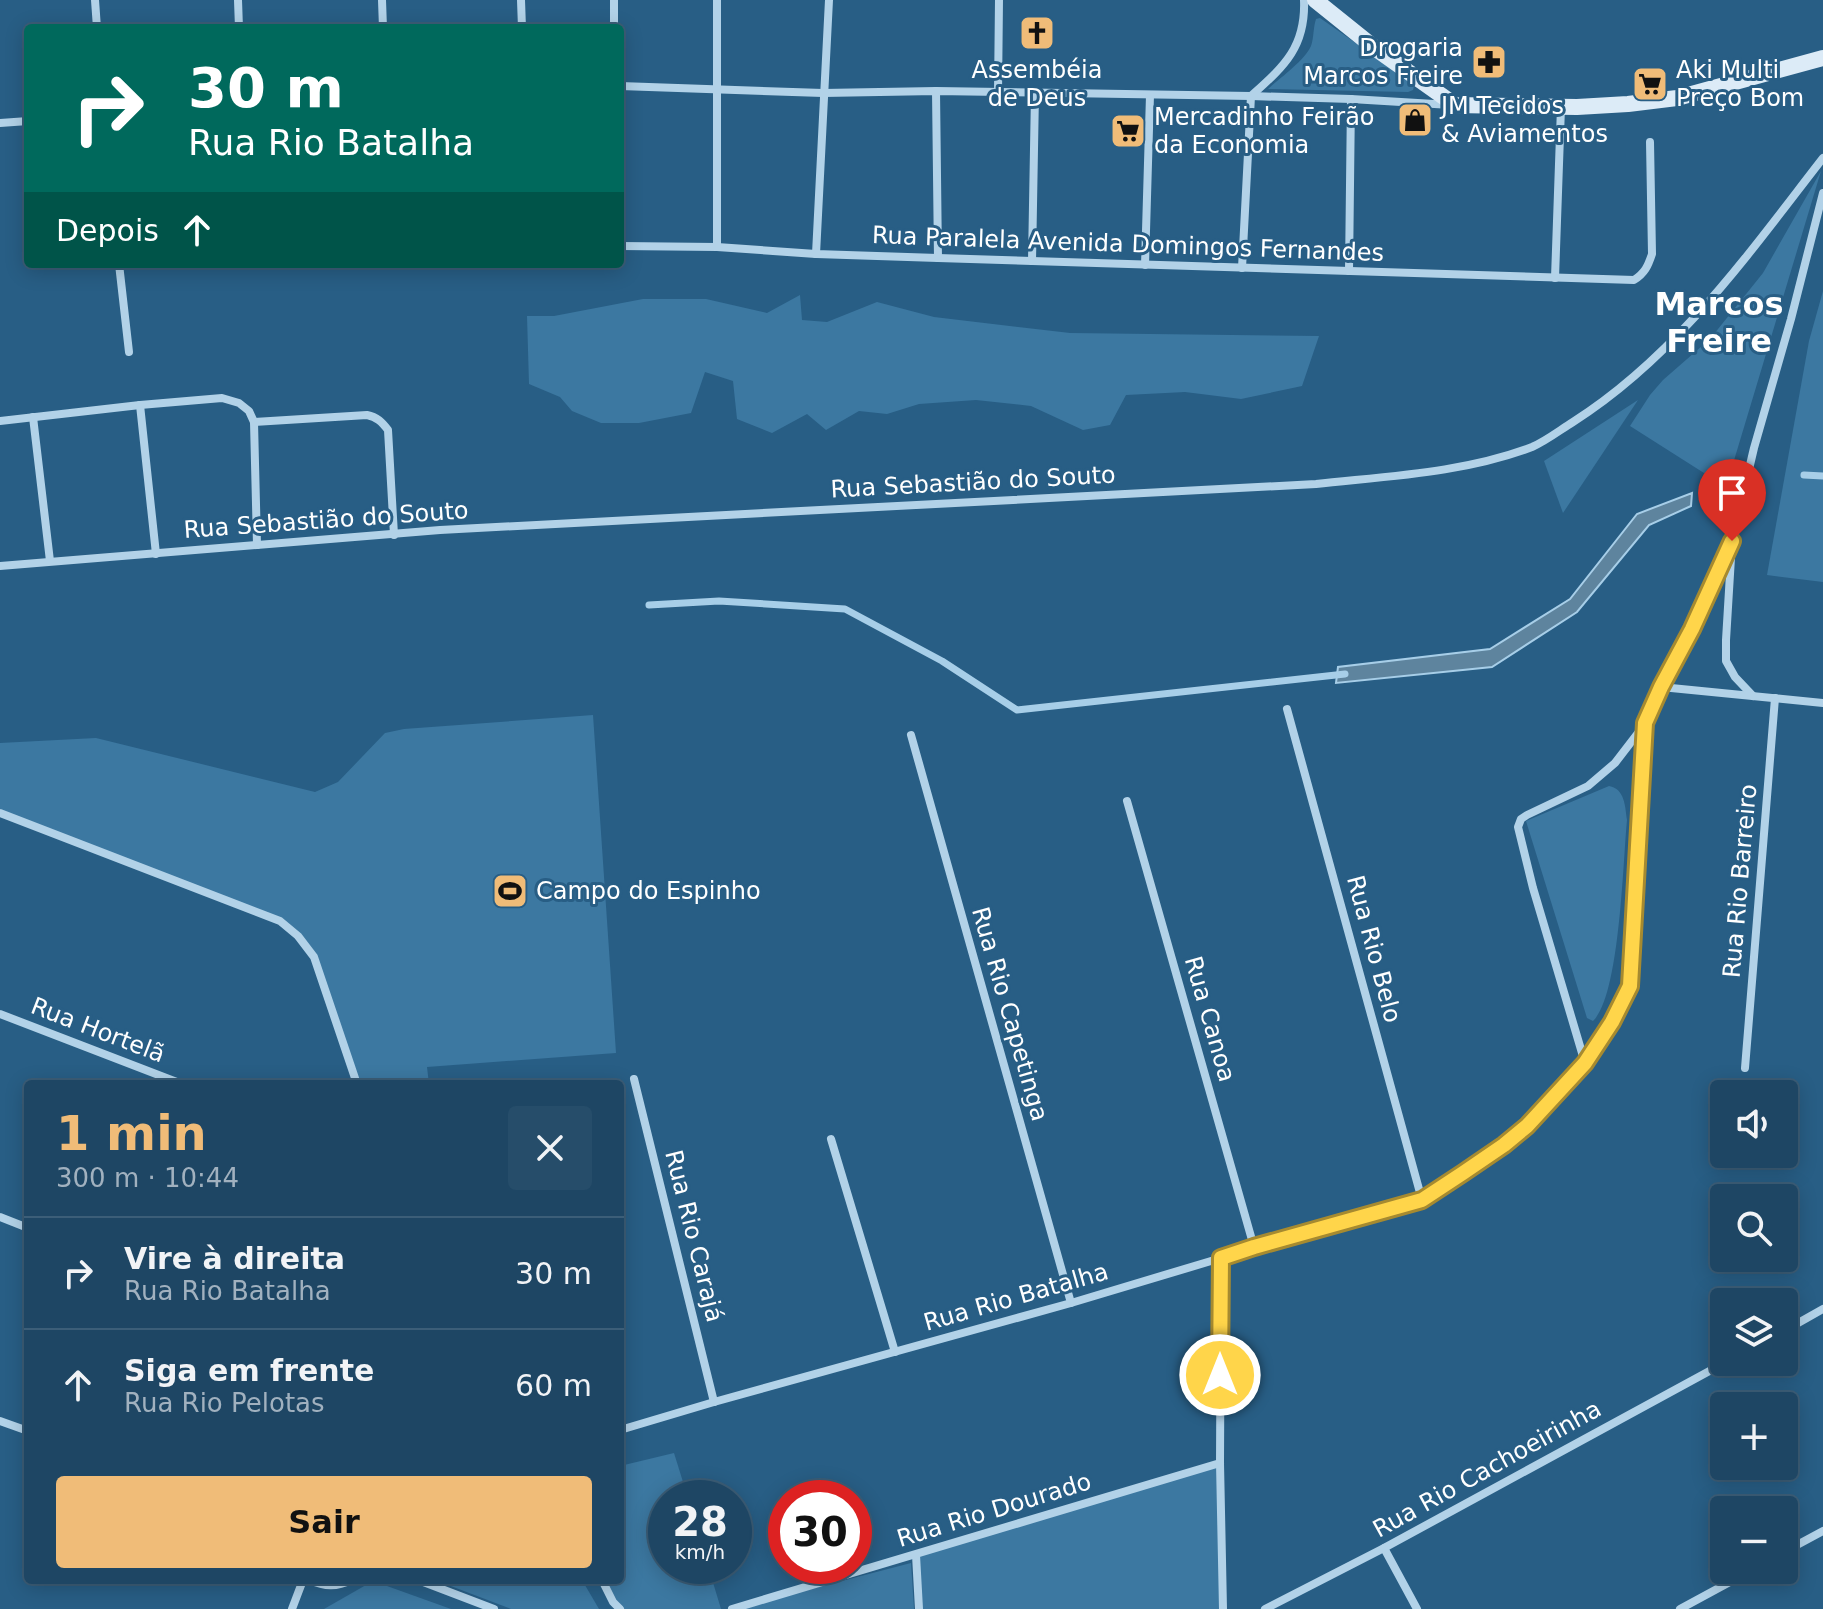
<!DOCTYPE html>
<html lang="pt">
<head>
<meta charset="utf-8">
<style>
	body { margin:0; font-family:"DejaVu Sans",sans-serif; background:#264d6a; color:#f1f3f6; height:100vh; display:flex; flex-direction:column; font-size:30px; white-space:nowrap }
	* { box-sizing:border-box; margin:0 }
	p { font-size:26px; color:#a1b1bf }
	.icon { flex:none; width:44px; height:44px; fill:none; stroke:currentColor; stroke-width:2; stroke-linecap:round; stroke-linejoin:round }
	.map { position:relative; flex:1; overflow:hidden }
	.drawer { position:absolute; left:24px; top:1080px; width:600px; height:504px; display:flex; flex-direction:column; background:#1e4664; border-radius:8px; box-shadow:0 4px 20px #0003,0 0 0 2px #3c5e78 }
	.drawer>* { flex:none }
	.hud { position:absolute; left:24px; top:24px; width:600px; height:244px; border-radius:8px; box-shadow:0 4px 20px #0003,0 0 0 2px #3c5e78; background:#00695c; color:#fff; overflow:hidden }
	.tools { position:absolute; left:1710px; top:1080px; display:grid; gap:16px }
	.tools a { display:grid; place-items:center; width:88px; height:88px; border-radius:8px; background:#1e4664; box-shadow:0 4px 20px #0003,0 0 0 2px #3c5e78; font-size:40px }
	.speed { position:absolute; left:648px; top:1480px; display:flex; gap:16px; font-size:40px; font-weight:700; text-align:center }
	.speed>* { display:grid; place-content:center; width:104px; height:104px; border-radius:50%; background:#1e4664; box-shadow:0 4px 20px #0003,0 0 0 2px #3c5e78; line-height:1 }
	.speed small { font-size:20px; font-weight:400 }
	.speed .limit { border:12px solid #d22; background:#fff; color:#111 }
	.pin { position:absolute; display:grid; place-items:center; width:68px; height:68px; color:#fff; margin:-82px -34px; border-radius:50% 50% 50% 0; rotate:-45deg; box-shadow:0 0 8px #0007 }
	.pin .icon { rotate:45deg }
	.me { position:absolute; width:88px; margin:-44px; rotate:0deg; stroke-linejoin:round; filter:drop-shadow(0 0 6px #0008) }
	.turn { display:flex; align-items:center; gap:28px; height:168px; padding:0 32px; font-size:36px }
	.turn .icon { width:104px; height:104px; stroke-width:2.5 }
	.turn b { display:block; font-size:56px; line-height:68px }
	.then { display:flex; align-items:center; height:76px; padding:0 32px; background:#0003; gap:16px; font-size:30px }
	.round { display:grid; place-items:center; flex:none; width:84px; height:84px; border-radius:8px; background:#264d6a }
	.headline { display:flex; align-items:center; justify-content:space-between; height:136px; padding:0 32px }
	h1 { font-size:48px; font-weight:700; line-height:60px; color:#f0bc78 }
	.button { display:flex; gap:16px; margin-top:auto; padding:16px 32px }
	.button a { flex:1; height:92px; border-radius:8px; background:#f0bc78; color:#111; font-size:32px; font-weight:700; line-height:92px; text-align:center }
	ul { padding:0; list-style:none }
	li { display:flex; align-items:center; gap:24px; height:112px; padding:0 32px; border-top:2px solid #3c5e78 }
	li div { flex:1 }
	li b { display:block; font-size:30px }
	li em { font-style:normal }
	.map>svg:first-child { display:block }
	.green { fill:#3c78a1 }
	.water { fill:#5e849e; stroke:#a7cee8; stroke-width:2 }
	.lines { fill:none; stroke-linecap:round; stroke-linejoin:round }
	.stream { stroke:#a7cee8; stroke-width:7 }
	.minor { stroke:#b2d2e8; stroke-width:8 }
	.secondary { stroke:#dcebf7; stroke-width:16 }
	.route-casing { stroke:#a68a30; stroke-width:20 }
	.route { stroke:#ffd54a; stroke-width:14 }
	.labels { text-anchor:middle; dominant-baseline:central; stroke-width:6; stroke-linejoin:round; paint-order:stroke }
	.poi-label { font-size:24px; fill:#fff; stroke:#285e85; text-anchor:start }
	.street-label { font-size:24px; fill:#fff; stroke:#285e85 }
	.district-label { font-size:32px; font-weight:bold; fill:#fff; stroke:#285e85 }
</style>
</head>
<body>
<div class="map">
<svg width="1823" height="1609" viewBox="0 0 1823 1609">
	<rect width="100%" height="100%" fill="#285e85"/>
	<g class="green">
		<path d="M1320,18l90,63 4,5 -1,4 -5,2 -140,-3c12,-11 36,-28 43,-43 3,-9 2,-18 5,-27z"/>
		<polygon points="1821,171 1726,487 1630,426 1650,395 1663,380 1710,339 1763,273"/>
		<polygon points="1823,291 1823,582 1767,575 1809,341"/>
		<polygon points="800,295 802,320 827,322 877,302 934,317 1070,333 1319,336 1302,386 1241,399 1185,392 1126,395 1110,425 1083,430 1031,406 976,400 919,404 887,414 859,411 826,430 807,414 772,433 737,419 733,381 705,372 691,413 639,423 601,423 572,411 560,397 529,384 527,316 554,316 643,299 706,299 767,313"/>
		<polygon points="1638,400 1563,513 1544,461"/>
		<polygon points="593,715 616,1053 427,1067 429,1084 357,1084 314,957 280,921 0,813 0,743 96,738 315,792 338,782 385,733 404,729"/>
		<path d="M1609,786c16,3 16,20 18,34 -4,40 -7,176 -34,201l-6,-3 -61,-197z"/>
		<polygon points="674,1453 688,1498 666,1498 666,1566 708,1566 721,1609 620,1609 602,1580 620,1580 620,1466"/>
		<polygon points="1220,1463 1223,1609 919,1609 916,1555"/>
		<polygon points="911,1563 914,1609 734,1609"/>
		<polygon points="435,1580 582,1580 599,1609 511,1609"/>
		<polygon points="373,1581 451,1609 324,1609"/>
	</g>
	<polygon class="water" points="1692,493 1691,506 1649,525 1577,612 1492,667 1336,683 1338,667 1490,649 1570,599 1637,514"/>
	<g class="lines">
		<g class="stream">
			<polyline points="1804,475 1823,476"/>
			<polyline points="649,605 719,601 845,609 942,661 1017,710 1345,674"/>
		</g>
		<g class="minor">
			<polyline points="95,0 97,28"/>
			<polyline points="238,0 239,28"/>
			<polyline points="382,0 383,28"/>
			<polyline points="521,0 522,28"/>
			<polyline points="614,28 614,0"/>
			<polyline points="620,86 823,93 936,91 1251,96 1351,99 1451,105"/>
			<polyline points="936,91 938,258"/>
			<polyline points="998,93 999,0"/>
			<polyline points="0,123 28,121"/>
			<path d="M620,246l97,1 99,7 122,4 696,22c11,-7 14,-14 18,-26l-2,-112"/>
			<polyline points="717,247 717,0"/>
			<polyline points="816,254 829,0"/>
			<polyline points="1032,261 1035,93"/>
			<polyline points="119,264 129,352"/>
			<polyline points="1145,265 1150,95"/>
			<path d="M1242,268l9,-172c32,-29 55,-48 53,-96"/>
			<polyline points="1349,271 1351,99"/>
			<polyline points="1555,278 1561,107"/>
			<polyline points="140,405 156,554"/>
			<polyline points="33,417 50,561"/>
			<polyline points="0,421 140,405 222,398 239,403 249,411 254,422 257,545"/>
			<path d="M254,422l113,-7c10,2 15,7 21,15l6,105"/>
			<path d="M0,566l440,-36 876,-46c73,-8 147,-11 216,-37 14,-6 28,-17 41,-25 104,-66 176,-169 250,-264"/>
			<polyline points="1661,687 1823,703"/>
			<polyline points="1753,696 1735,677 1726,661 1726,640 1732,541 1754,448 1791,319 1823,193"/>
			<polyline points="1287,709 1422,1200"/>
			<polyline points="911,735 1071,1303"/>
			<polyline points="1127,801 1254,1247"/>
			<polyline points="0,813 280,921 298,936 314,957 357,1084"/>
			<polyline points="0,1014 182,1084"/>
			<polyline points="1585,1063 1533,888 1518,827 1521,819 1527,815 1588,786 1615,763 1645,724"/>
			<polyline points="1745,1068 1775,698"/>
			<polyline points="634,1079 714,1402"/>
			<polyline points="831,1139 895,1352"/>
			<polyline points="0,1217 28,1228"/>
			<polyline points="1221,1258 1220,1463 1223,1609"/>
			<polyline points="1784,1331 1823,1309"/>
			<polyline points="0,1421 28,1431"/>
			<polyline points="620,1430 714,1402 1071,1303 1221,1258 1254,1247 1422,1200 1504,1145 1527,1126 1585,1063 1612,1022 1630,986 1645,723 1661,687 1692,629 1732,541"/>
			<polyline points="1384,1548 1417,1609"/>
			<polyline points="1784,1552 1823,1531"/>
			<polyline points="916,1555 919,1609"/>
			<path d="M310,1580c14,7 28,7 41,0"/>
			<polyline points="418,1580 494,1609"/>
			<polyline points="602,1580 613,1602 620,1609"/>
			<polyline points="292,1609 303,1580"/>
			<polyline points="732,1609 1220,1463"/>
			<polyline points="1265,1609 1384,1548 1726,1362"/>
			<polyline points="1680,1609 1752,1570"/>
		</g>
		<polyline class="secondary" points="1315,0 1376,49 1455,105 1577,107 1628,104 1677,98 1823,58"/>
	</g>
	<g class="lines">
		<defs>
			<polyline id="route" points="1220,1375 1221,1258 1254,1247 1422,1200 1463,1173 1504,1145 1527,1126 1585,1063 1612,1022 1630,986 1645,723 1661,687 1692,629 1732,541"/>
		</defs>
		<use href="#route" class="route-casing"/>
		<use href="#route" class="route"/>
	</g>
	<defs>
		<symbol id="church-square" viewBox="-11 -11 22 22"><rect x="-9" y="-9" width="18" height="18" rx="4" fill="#f0bc78" stroke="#285e85"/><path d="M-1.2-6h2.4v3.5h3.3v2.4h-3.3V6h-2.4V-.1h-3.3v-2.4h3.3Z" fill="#111"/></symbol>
		<symbol id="pharmacy-square" viewBox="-11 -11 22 22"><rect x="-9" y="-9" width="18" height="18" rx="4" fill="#f0bc78" stroke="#285e85"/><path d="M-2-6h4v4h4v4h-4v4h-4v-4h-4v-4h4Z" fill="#111"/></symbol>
		<symbol id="supermarket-square" viewBox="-11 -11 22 22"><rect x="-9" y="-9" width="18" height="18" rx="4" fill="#f0bc78" stroke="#285e85"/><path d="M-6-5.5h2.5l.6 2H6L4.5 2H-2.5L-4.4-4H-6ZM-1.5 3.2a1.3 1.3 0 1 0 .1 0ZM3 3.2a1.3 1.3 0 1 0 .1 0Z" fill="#111"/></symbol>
		<symbol id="shop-square" viewBox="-11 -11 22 22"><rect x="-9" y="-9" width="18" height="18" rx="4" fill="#f0bc78" stroke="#285e85"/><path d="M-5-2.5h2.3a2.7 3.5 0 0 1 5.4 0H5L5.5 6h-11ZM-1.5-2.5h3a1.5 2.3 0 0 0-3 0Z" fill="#111"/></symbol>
		<symbol id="stadium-square" viewBox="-11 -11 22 22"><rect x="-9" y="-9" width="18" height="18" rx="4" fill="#f0bc78" stroke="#285e85"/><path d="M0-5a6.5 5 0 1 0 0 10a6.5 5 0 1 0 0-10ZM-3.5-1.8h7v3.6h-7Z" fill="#111"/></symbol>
	</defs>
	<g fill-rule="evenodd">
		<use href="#church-square" x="1017" y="13" width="40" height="40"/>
		<use href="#pharmacy-square" x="1469" y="42" width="40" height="40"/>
		<use href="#supermarket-square" x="1630" y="64" width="40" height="40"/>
		<use href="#shop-square" x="1395" y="100" width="40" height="40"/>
		<use href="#supermarket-square" x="1108" y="111" width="40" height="40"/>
		<use href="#stadium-square" x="490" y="871" width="40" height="40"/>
	</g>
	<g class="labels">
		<g class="poi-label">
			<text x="1463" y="48" text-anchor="end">Drogaria<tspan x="1463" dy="28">Marcos Freire</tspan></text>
			<text x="1037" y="70" text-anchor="middle">Assembéia<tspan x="1037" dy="28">de Deus</tspan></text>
			<text x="1676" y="70">Aki Multi<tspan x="1676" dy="28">Preço Bom</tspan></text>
			<text x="1441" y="106">JM Tecidos<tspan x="1441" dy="28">&amp; Aviamentos</tspan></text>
			<text x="1154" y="117">Mercadinho Feirão<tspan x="1154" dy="28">da Economia</tspan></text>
			<text x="536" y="891">Campo do Espinho</text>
		</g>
		<g class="street-label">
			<text transform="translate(1128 244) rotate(2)">Rua Paralela Avenida Domingos Fernandes</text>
			<text transform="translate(973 482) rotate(-3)">Rua Sebastião do Souto</text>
			<text transform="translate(326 520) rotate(-4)">Rua Sebastião do Souto</text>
			<text transform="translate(1740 881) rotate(-85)">Rua Rio Barreiro</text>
			<text transform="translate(1374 949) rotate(75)">Rua Rio Belo</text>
			<text transform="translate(1010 1014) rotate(74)">Rua Rio Capetinga</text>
			<text transform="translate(1210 1019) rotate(74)">Rua Canoa</text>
			<text transform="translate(98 1030) rotate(21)">Rua Hortelã</text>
			<text transform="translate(694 1236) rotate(76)">Rua Rio Carajá</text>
			<text transform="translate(1016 1297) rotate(-16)">Rua Rio Batalha</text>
			<text transform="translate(1487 1469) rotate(-29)">Rua Rio Cachoeirinha</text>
			<text transform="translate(994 1510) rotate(-17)">Rua Rio Dourado</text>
		</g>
		<g class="district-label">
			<text x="1719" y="304">Marcos<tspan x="1719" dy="37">Freire</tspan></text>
		</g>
	</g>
</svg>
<div class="tools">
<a><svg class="icon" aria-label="sound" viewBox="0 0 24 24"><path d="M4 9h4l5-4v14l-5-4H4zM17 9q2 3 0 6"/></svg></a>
<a><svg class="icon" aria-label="search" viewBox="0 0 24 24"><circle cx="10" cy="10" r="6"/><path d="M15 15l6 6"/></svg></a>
<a><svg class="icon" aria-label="layers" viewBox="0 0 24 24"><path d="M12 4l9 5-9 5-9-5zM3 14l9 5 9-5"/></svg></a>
<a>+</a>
<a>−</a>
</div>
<div class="speed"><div>28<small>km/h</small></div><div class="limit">30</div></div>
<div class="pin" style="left:1732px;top:541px;background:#d93025"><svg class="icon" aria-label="arrive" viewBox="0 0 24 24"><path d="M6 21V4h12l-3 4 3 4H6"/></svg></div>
<svg class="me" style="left:1220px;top:1375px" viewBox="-20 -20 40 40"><circle r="17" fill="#ffd54a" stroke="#fff" stroke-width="3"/><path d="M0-11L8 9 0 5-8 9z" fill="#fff"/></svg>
<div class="hud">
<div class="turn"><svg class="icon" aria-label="right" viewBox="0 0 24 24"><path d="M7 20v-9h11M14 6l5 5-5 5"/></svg><div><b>30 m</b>Rua Rio Batalha</div></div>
<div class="then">Depois<svg class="icon" aria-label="ahead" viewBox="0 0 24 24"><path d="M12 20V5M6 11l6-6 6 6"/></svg></div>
</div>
<section class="drawer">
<div class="headline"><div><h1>1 min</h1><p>300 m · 10:44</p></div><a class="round"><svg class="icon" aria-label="close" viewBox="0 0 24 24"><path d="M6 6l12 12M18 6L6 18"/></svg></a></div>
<ul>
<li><svg class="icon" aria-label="right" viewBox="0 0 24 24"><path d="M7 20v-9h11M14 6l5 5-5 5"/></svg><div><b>Vire à direita</b><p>Rua Rio Batalha</p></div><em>30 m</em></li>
<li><svg class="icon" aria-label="ahead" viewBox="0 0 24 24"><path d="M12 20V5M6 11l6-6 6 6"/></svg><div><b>Siga em frente</b><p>Rua Rio Pelotas</p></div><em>60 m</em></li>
</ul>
<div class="button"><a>Sair</a></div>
</section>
</div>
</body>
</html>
